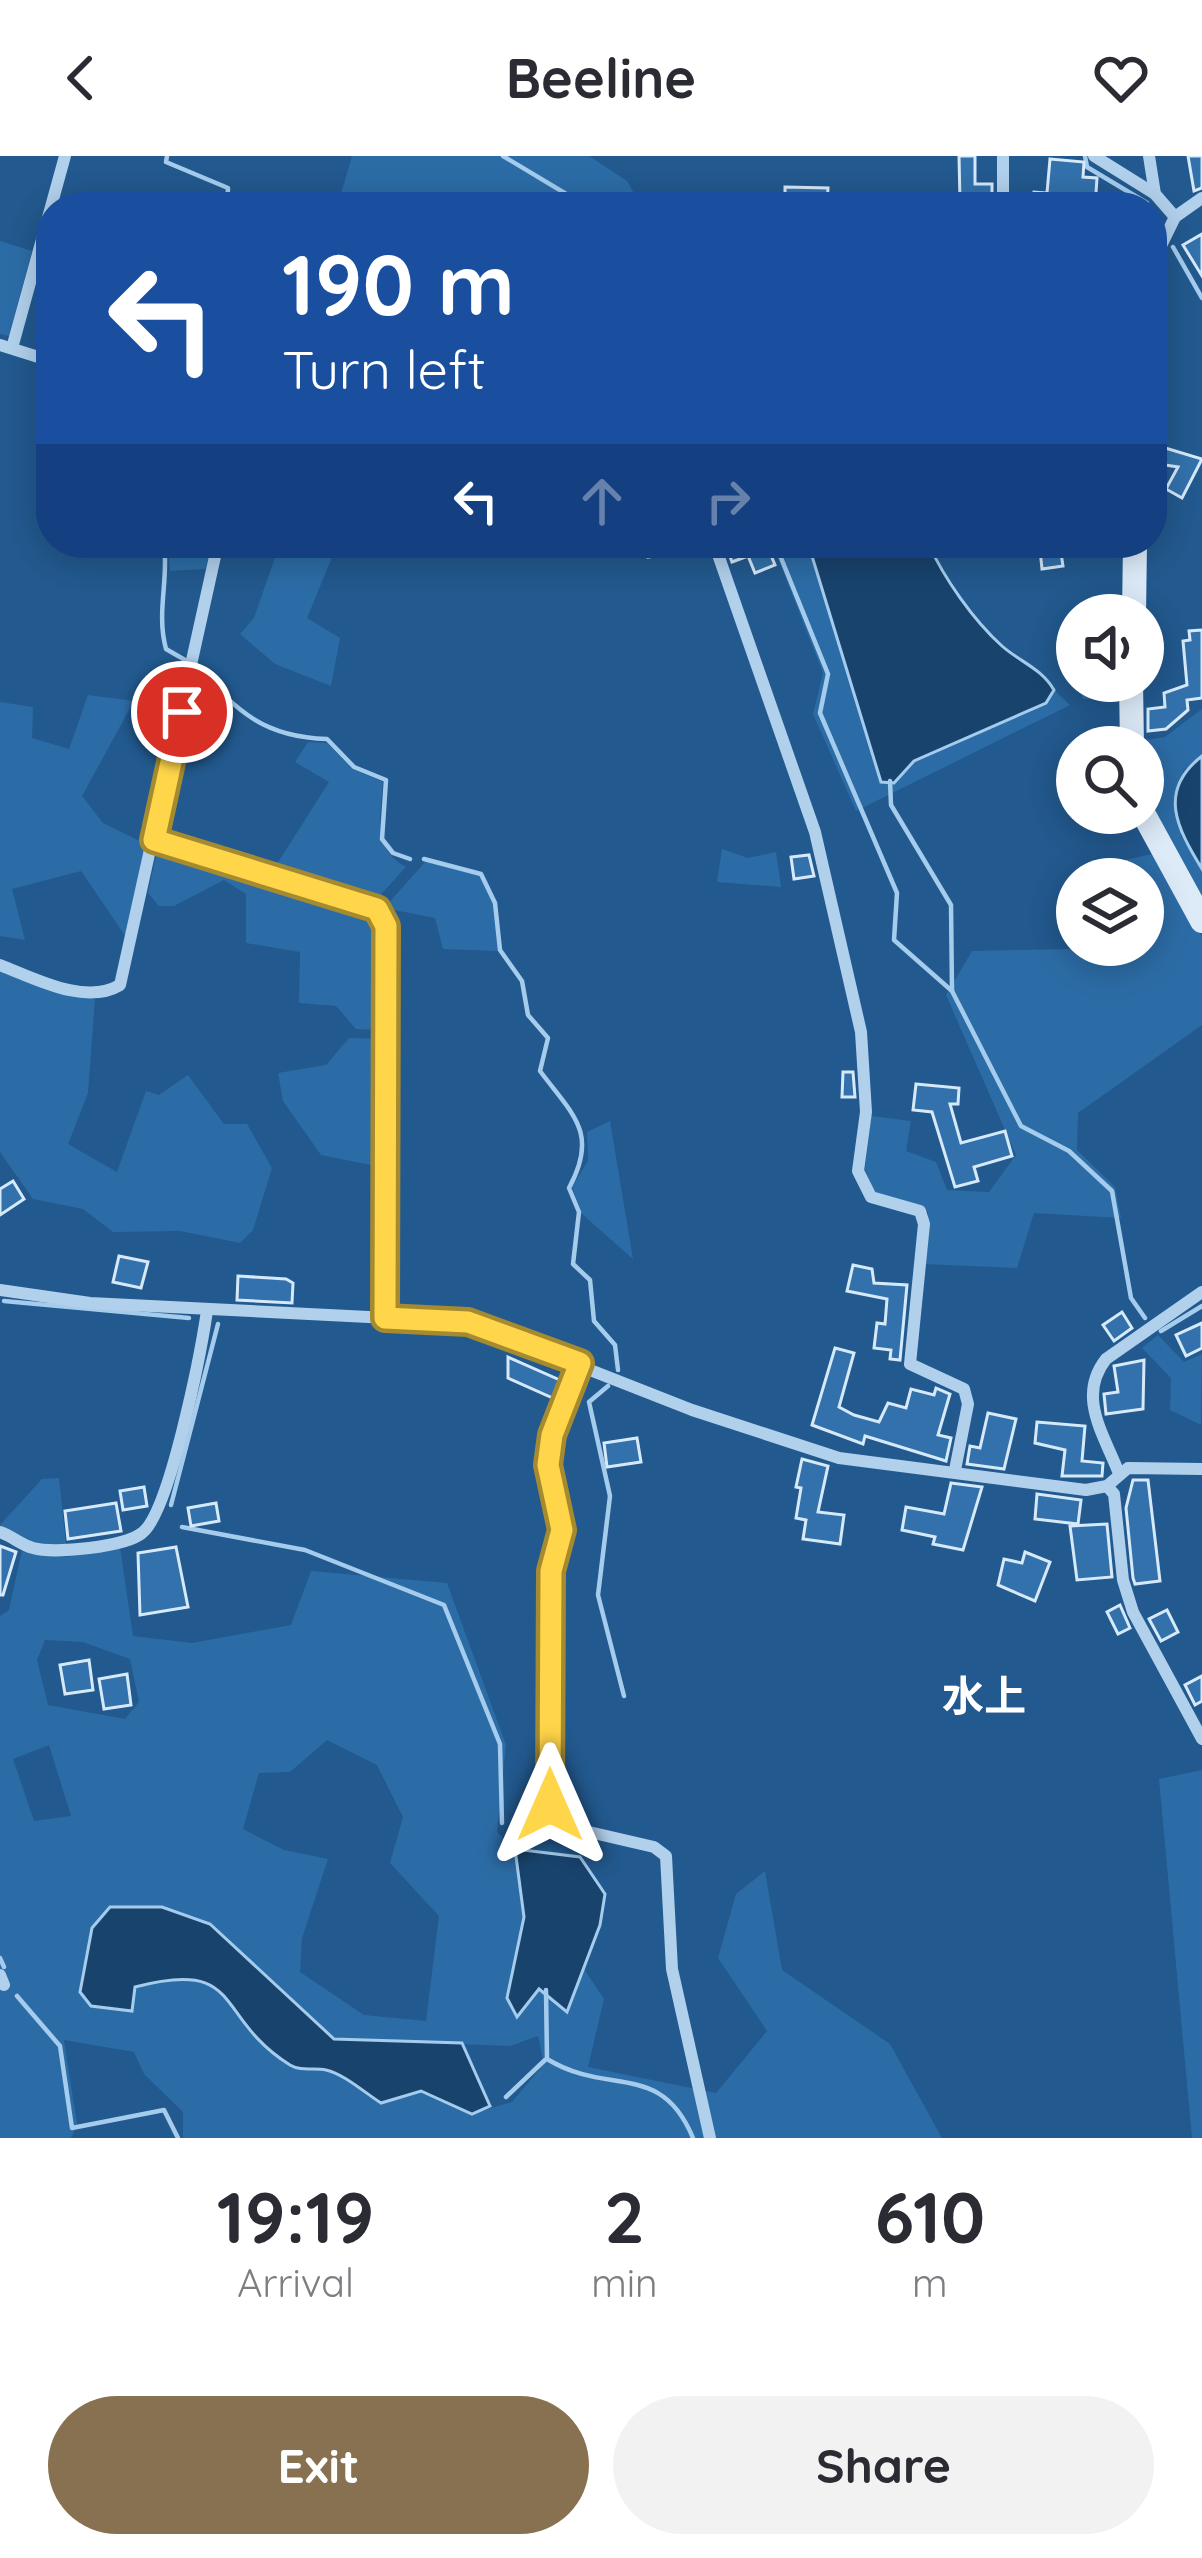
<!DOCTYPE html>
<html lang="en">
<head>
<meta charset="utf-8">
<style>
	body { margin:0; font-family:Quicksand,"Noto Sans JP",sans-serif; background:#f2f2f3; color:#2b2b33; height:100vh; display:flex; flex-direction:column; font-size:45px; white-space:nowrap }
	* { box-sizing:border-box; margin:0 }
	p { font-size:39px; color:#7c7c81 }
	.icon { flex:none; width:66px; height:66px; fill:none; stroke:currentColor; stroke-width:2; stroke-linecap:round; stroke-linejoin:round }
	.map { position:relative; height:1982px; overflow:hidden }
	.side { display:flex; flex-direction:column; background:#fff; flex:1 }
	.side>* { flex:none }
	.top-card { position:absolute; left:36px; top:36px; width:1131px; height:366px; border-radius:48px; box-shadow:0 6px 30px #0003; background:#1a4fa0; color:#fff; overflow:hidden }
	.controls { position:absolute; left:1056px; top:438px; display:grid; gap:24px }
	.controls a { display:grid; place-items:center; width:108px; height:108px; border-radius:50%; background:#fff; box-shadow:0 6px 30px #0003; font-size:60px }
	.pin { position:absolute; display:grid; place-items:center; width:102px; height:102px; color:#fff; margin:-51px; border:6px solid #fff; border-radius:50%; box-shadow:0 3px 12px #0007 }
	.me { position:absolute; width:132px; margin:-66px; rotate:0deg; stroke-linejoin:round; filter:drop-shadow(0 0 9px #0008) }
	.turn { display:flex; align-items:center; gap:42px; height:252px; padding:0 48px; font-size:54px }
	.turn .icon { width:156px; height:156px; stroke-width:2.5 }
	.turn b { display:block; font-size:84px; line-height:102px }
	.lanes { display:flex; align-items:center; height:114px; padding:0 48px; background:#0003; justify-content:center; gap:60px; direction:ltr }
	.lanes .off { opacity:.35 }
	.eta { display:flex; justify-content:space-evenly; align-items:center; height:204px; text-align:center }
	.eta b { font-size:72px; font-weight:800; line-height:84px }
	.primary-button { display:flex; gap:24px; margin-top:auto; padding:24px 48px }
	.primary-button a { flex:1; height:138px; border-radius:72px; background:#877150; color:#fff; font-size:48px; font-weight:800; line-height:138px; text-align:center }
	.primary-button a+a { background:#f2f2f3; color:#2b2b33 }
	header { display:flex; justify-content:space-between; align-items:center; height:156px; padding:0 48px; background:#fff; font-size:54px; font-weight:800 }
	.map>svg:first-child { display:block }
	.green { fill:#2c6ca6; fill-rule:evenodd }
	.water { fill:#18436d; stroke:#a5cced; stroke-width:3 }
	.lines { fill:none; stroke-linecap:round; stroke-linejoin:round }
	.stream { stroke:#a5cced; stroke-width:4.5 }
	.building { fill:#3271ab; stroke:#d6e9f9; stroke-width:3 }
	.street { stroke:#b1d0ec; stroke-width:12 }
	.secondary { stroke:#ddebf9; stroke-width:24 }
	.route-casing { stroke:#a68a30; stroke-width:30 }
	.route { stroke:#ffd54a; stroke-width:21 }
	.labels { text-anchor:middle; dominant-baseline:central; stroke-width:12; stroke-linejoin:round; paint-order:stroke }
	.neighbourhood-label { font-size:42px; font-weight:bold; fill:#fff; stroke:#22598e }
</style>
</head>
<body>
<header><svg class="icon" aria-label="back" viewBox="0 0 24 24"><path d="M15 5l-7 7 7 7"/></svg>Beeline<svg class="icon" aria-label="heart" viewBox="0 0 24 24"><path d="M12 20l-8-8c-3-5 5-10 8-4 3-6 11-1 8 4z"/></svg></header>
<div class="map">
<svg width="1202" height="1982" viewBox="0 0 1202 1982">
	<rect width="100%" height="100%" fill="#22598e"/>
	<g class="green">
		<polygon points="352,0 589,0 627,25 642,51 337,51"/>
		<polygon points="0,85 32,95 9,180 0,178"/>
		<polygon points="168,387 211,387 206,413 170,415"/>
		<polygon points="280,387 362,387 362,392 335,394 307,462 340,482 331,530 275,508 240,478 254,462"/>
		<polygon points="772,387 808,387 881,626 894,627 913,605 1046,547 1054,534 1070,549 856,655 813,558 823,517"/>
		<polygon points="1077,488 1077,525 1123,525 1123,541 1083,543 1072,515 1071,489"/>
		<polygon points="88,539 134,545 82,640 103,667 148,689 128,784 81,715 12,733 25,784 0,780 0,546 33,551 32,582 69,593"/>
		<polygon points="1202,553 1202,600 1183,615 1181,680 1202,713 1202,746 1151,655 1143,584 1165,581"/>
		<path d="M308,586l19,1 25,26 31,13c-2,34 -12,66 23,85l-33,36 -101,-31 57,-90 -34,-20z"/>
		<polygon points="158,691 372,757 380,770 381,874 356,873 336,850 299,847 300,796 246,787 246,738 224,724 174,750 159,750 148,737"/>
		<polygon points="722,693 748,702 776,696 781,731 717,726"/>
		<polygon points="1152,698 1202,780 1202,869 1078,957 1077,994 1115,1031 1121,1062 1034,1057 1017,1112 924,1108 928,1056 874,1036 865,1014 871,960 911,965 906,995 936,1006 947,1034 989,1036 1016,999 946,839 972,795 1071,793 1077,784 1077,789 1143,789 1143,723 1116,723 1125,704"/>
		<polygon points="426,705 479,719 494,747 498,795 443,793 435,762 384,752"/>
		<polygon points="0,814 42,831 95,843 88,937 68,988 117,1016 146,935 159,939 188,919 224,968 247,968 272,1012 253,1074 240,1087 180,1075 113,1076 83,1053 33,1043 0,996"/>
		<polygon points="349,882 380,883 381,1011 321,999 283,945 278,917 326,909"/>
		<polygon points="610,965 633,1103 582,1058 572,1031 588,1005 587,976"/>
		<polygon points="1158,1179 1184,1206 1202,1198 1201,1269 1170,1254 1171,1222 1142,1192"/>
		<polygon points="59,1322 66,1389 34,1388 0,1369 42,1323"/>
		<path d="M120,1391l13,89 59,7 99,-18 20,-54 136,12 59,162 -9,87 18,17 9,68 -17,81 11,18 21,-27 28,22 17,-42 20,30 -16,68 128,26 51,-62 -49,-73 18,-64 29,-23 17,99 108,74 52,94h-759v-26l-39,-38 -10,-22 -70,-12 13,84 -6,14h-71v-522l9,-6 13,-60 43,7zM45,1484l38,2 47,17 9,43 -14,17 -77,-14 -11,-45zM327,1584l50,25 26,52 -13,46 49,53 -13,105 -62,-6 -64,-43 2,-34 26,-79 -44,-9 -41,-21 16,-56 31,-1zM49,1589l22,71 -37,5 -21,-62zM110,1751l100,17 124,115 176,7 28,-10 6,28 -32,38 -40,12 -51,-23 -40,12c-16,-10 -37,-29 -55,-33 -13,-3 -24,2 -36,-6 -78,-47 -43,-106 -155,-77z"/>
		<polygon points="1202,1614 1202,1982 1192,1982 1159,1623"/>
	</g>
	<g class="water">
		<path d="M808,387h120c16,35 45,77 74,103 18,16 39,22 52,44l-8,13 -132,58 -20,22 -13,-1z"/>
		<path d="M1202,600v113c-25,-41 -45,-78 0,-113z"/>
		<polygon points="515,1693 580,1701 605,1738 600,1769 567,1856 539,1833 517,1861 507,1842 524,1761"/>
		<path d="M110,1751h52l48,17 124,115 128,4 28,63 -18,8 -51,-23 -40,12c-16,-10 -37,-29 -55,-33 -13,-3 -24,2 -36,-5 -77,-48 -45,-107 -155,-78l-3,24 -41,-5 -11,-14 12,-64z"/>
	</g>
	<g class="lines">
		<g class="stream">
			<polyline points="167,0 166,6 228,32 227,51"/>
			<polyline points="503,0 588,51"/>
			<polyline points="1085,0 1087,11 1147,47"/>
			<polyline points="1173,91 1202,142"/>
			<path d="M164,387c5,37 -8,69 2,106l19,11"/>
			<polyline points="775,387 828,518 820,557 897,737 894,784 952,835"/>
			<path d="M197,511c41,45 67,70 130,72l27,28 32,13 -4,59 11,14 17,6"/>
			<polyline points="890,625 891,649 951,749 952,835 1021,970 1069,995 1112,1035 1131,1142 1145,1162"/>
			<path d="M424,703l57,15 14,29 5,47 22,31 6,34 20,23 -8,33c33,44 59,62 29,117l10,24 -6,52 17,16 4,41 21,24 3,25"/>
			<polyline points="4,1145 189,1162"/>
			<polyline points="1161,1175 1202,1150"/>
			<polyline points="608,1230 589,1246 610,1340 598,1439 624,1540"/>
			<polyline points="171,1349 218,1168"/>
			<polyline points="182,1371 305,1394 444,1449 500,1588 502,1667"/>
			<polyline points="0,1802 4,1811"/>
			<path d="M546,1834l1,69c62,38 114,1 146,79"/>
			<polyline points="17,1840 60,1890 72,1972 164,1954 178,1982"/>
			<polyline points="506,1941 545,1904"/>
		</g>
	</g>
	<g class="building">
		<polygon points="959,0 975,0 975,28 992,28 992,47 960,45"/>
		<polygon points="1188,0 1202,0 1202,32 1194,35"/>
		<polygon points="1050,3 1084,6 1083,21 1097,22 1095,51 1033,51 1034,36 1047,37"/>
		<polygon points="785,31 828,32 827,51 785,49"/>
		<polygon points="1202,78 1202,120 1183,89"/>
		<polygon points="1152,288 1202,303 1182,342 1166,333 1178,311 1152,307"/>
		<polygon points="646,387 690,387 691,395 648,401"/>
		<polygon points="725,387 779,387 768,392 775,409 755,417 748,400 732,406"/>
		<rect x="1088" y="387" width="30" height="12"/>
		<polygon points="1060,391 1063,410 1042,413 1040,394"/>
		<polygon points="1202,474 1202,542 1187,544 1188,554 1166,573 1148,575 1148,553 1165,551 1164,537 1187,529 1183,485 1190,484 1189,475"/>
		<polygon points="809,699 814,720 794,723 791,701"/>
		<polygon points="843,916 853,916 855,941 842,941"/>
		<polygon points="916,928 959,932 958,948 950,948 961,987 1005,975 1012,1000 974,1011 978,1025 955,1031 932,956 913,954"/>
		<polygon points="13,1025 24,1043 0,1059 0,1033"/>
		<polygon points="119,1100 148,1106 141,1132 113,1126"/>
		<polygon points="853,1109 872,1113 874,1127 907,1129 900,1204 890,1203 891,1194 874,1192 877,1167 885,1168 887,1143 847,1135"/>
		<polygon points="238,1120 286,1123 293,1127 292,1147 237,1144"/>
		<polygon points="1122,1156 1132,1172 1114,1185 1103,1169"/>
		<polygon points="1202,1167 1202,1192 1186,1200 1176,1179"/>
		<polygon points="835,1192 854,1197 839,1251 854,1259 879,1266 888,1247 906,1252 911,1233 934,1239 936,1232 950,1238 938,1279 951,1282 946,1305 865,1280 863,1288 812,1269"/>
		<polygon points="508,1201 562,1225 555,1243 508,1222"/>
		<polygon points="1144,1204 1143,1253 1106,1258 1104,1238 1118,1236 1114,1210"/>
		<polygon points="988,1257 1016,1263 1004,1313 967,1308 970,1290 980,1292"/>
		<polygon points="1037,1266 1085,1270 1082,1305 1103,1307 1102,1320 1062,1320 1065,1294 1035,1287"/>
		<polygon points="637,1282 641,1306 607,1311 604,1287"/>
		<polygon points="802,1303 828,1310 818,1356 844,1359 840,1388 803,1383 806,1364 796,1362 801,1332 796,1331"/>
		<polygon points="1133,1324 1148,1324 1160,1425 1135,1428 1133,1422 1126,1352"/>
		<polygon points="951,1327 982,1331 963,1394 933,1388 935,1381 902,1374 906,1351 944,1358"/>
		<polygon points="144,1331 147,1350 123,1354 120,1335"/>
		<polygon points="1037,1338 1081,1344 1078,1368 1035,1363"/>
		<polygon points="116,1347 121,1375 68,1383 65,1355"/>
		<polygon points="216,1347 219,1365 191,1370 188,1352"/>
		<polygon points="1107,1368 1112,1421 1077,1424 1070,1370"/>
		<polygon points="0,1390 16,1396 3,1439 0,1439"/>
		<polygon points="176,1391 188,1451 140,1459 138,1397"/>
		<polygon points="1025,1396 1050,1406 1035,1445 998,1429 1004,1403 1022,1407"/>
		<polygon points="1120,1449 1130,1472 1118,1478 1107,1456"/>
		<polygon points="1167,1454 1178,1476 1161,1485 1149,1463"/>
		<polygon points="89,1504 93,1534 65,1538 60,1509"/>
		<polygon points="127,1518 131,1549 104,1553 99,1523"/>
		<polygon points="1202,1520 1202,1545 1195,1549 1185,1529"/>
	</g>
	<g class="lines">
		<g class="street">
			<polyline points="1094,0 1155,38"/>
			<polyline points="1149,0 1155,38 1175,61"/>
			<polyline points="934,51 949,51"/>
			<polyline points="1003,51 1003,0"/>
			<polyline points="1152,108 1175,61 1202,42"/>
			<polyline points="0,189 51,205"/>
			<polyline points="12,192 65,0"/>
			<polyline points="714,387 815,676 861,876 866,956 858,1015 871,1041 920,1055 924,1068 910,1208 964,1233 968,1248 955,1314"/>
			<polyline points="155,684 377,753 387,770 385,1162"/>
			<path d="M0,809c34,13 85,41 120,20l98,-442"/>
			<polyline points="0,1134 90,1147 468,1166 692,1254 839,1302 1086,1334 1107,1330 1128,1312 1202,1313"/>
			<polyline points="580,1207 552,1279 548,1309 562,1374 551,1415 550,1649 559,1669 654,1691 666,1700 672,1813 710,1982"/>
			<path d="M1118,1315c-15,-38 -41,-75 -12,-112l96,-67"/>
			<polyline points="1107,1330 1114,1338 1123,1424 1133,1456 1202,1583"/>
			<path d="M0,1376c12,4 21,13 33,16 21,6 92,-1 109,-15 28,-21 59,-182 65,-222"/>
			<polyline points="0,1819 4,1829"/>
		</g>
		<g class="secondary">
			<polyline points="1134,459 1135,387"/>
			<polyline points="1131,525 1132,591"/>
			<polyline points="1143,657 1202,765"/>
		</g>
	</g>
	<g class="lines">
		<defs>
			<polyline id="route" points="182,556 154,684 377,753 386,770 385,1162 468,1166 580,1207 552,1279 548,1309 562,1374 551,1415 550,1649"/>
		</defs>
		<use href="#route" class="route-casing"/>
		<use href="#route" class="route"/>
	</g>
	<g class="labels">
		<g class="neighbourhood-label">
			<text x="984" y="1539">水上</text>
		</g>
	</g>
</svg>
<div class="controls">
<a><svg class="icon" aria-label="sound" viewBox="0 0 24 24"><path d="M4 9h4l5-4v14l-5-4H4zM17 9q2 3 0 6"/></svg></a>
<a><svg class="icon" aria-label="search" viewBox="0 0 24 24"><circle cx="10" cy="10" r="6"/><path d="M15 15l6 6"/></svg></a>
<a><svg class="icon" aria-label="layers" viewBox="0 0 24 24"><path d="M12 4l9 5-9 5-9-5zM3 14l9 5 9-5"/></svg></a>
</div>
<div class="pin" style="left:182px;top:556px;background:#d93025"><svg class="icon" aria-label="arrive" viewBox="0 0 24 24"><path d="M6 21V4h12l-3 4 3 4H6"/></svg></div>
<svg class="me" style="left:550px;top:1649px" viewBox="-20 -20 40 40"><path d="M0-17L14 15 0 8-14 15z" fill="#ffd54a" stroke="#fff" stroke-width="4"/></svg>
<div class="top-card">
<div class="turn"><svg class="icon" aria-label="left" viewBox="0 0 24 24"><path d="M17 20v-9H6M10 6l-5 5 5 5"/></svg><div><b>190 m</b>Turn left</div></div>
<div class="lanes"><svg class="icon" aria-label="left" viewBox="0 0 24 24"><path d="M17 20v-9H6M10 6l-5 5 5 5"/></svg><svg class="icon off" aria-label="ahead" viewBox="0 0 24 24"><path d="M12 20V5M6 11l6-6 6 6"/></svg><svg class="icon off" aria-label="right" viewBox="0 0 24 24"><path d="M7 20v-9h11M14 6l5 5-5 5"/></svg></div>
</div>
</div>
<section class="side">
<div class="eta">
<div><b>19:19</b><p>Arrival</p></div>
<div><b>2</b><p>min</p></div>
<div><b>610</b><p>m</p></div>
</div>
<div class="primary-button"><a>Exit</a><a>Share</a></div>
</section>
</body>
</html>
